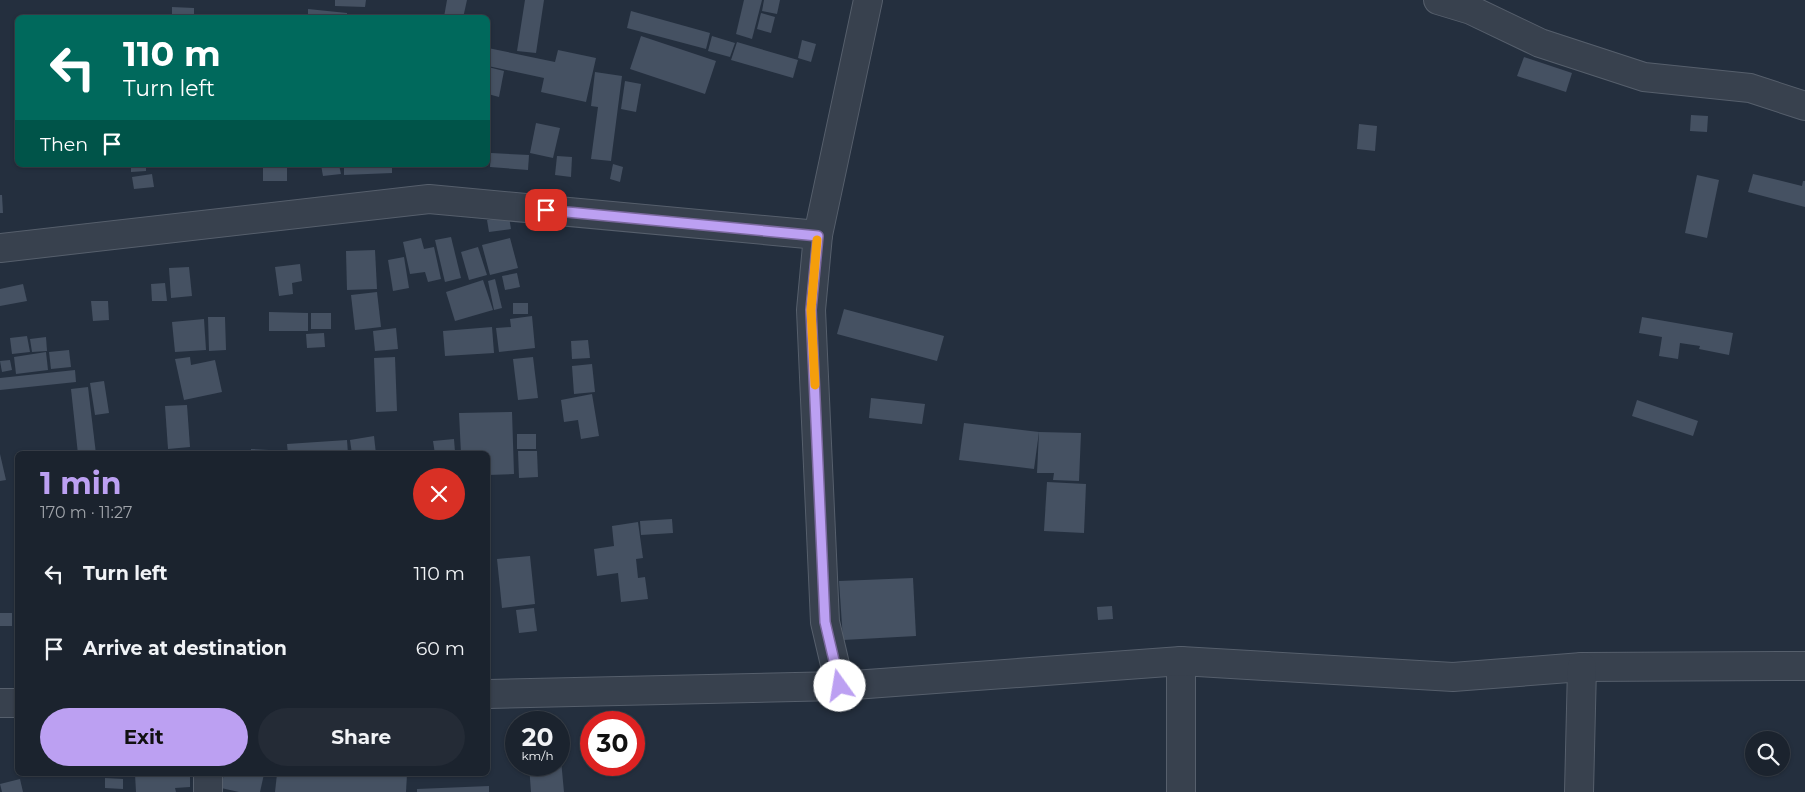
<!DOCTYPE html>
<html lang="en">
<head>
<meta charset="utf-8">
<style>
	body { margin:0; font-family:Montserrat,sans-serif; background:#242b36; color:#f1f3f6; height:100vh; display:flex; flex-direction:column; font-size:19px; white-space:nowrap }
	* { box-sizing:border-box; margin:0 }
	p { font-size:16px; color:#a0a4aa }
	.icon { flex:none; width:28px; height:28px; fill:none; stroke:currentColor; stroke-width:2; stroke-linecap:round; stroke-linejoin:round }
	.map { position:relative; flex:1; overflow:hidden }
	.panel { position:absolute; left:15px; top:451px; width:475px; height:325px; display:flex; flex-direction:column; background:#1b232e; border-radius:8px; box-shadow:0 1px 4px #0004,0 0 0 1px #39404a }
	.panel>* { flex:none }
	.hud { position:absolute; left:15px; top:15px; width:475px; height:152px; border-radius:8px; box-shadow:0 1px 4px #0004,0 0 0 1px #39404a; background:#00695c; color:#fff; overflow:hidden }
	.buttons { position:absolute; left:1745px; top:731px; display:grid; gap:10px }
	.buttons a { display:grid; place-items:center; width:45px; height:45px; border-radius:50%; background:#1b232e; box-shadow:0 1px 4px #0004,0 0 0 1px #39404a; font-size:25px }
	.speed { position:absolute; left:505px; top:711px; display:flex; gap:10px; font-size:25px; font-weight:700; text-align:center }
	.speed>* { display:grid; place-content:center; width:65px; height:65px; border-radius:50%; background:#1b232e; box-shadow:0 1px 4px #0004,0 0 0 1px #39404a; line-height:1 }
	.speed small { font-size:12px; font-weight:400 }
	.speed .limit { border:8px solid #d22; background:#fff; color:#111 }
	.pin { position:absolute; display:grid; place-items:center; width:42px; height:42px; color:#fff; margin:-21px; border-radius:10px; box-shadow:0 2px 8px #0006 }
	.me { position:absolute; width:55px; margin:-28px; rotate:347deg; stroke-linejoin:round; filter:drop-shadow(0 0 4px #0008) }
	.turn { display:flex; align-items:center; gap:18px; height:105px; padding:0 25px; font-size:22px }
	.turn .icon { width:65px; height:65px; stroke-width:2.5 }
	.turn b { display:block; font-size:35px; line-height:42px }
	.then { display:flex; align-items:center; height:48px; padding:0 25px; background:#0003; gap:10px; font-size:19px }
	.round { display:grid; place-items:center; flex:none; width:52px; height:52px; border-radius:26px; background:#242b36 }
	.head { display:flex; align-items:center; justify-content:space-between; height:85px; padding:0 25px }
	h1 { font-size:30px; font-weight:700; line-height:38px; color:#bca0f2 }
	.cta { display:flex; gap:10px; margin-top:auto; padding:10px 25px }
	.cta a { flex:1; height:58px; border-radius:30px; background:#bca0f2; color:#111; font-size:20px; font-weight:700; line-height:58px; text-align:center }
	.cta a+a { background:#242b36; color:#f1f3f6 }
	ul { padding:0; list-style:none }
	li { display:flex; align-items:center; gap:15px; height:75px; padding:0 25px }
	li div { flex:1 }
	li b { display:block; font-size:19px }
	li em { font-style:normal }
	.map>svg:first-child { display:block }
	.building { fill:#455162 }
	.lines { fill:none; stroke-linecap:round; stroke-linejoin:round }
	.minor-casing { stroke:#565f6c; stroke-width:30 }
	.minor { stroke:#38414e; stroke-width:28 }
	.route-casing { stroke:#7a689d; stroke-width:12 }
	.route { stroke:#bca0f2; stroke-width:9 }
	.slow { stroke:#f59e0b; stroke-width:9 }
</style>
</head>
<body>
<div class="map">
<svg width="1805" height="792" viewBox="0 0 1805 792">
	<rect width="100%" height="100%" fill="#242f3e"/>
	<g class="building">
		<polygon points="335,0 366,0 365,7 335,6"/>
		<polygon points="447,0 467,0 463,18 444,17"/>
		<polygon points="525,0 544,0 536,53 517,51"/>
		<polygon points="744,0 762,0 752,39 736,34"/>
		<polygon points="764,0 780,0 777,14 762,11"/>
		<polygon points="172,7 194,8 194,18 172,18"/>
		<polygon points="308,9 347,13 347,18 308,18"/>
		<polygon points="631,11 710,33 706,49 627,28"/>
		<polygon points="761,13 775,17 771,33 757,29"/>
		<polygon points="641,36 716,61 705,94 630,69"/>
		<polygon points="712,36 735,43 730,57 708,51"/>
		<polygon points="802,40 816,44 811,62 798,58"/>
		<polygon points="737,42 798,60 793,78 731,60"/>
		<polygon points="488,48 555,62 558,50 596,58 586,102 541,92 544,78 488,66"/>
		<polygon points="1524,57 1572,73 1566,92 1517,76"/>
		<polygon points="488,67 504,71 499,97 488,94"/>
		<polygon points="595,72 622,76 611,161 591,159 598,107 591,106"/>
		<polygon points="625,81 641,84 636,112 621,109"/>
		<polygon points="1691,115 1708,116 1707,132 1690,131"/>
		<polygon points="536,123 560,128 553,158 530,153"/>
		<polygon points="1359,124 1377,126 1375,151 1357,149"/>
		<polygon points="491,153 529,155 528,170 490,167"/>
		<polygon points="557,156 572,157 571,177 555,175"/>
		<polygon points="613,164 623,167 620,182 610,179"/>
		<polygon points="131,165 146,165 146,171 131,172"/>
		<rect x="263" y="165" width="24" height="16"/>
		<polygon points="321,165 339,165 341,174 323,176"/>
		<polygon points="344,165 392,165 392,173 344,175"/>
		<polygon points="152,174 154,187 134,189 132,177"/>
		<polygon points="1753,174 1802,186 1803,181 1805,181 1805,207 1748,192"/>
		<polygon points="1697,175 1719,180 1707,238 1685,233"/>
		<polygon points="0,195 2,195 3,213 0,213"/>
		<polygon points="509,217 511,229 489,232 487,220"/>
		<polygon points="451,237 461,278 445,282 435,240"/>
		<polygon points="421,238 424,249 434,247 441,279 428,282 425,272 410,274 403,242"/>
		<polygon points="510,238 518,268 490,275 482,245"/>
		<polygon points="478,247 487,275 469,280 461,252"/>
		<polygon points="375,250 377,289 347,290 346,251"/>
		<polygon points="404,257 409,288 393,291 388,260"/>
		<polygon points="300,264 302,281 292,283 293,294 279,296 275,267"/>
		<polygon points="189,267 192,296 171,298 169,268"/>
		<polygon points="517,273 520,287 505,290 502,276"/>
		<polygon points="495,279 502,308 494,310 488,281"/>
		<polygon points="483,280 493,310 455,321 446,292"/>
		<polygon points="165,283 167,301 152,301 151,284"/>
		<polygon points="23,284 27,301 0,306 0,289"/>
		<polygon points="377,292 381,327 355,330 351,295"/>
		<polygon points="91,301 108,301 109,320 93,321"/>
		<rect x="513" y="303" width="15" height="11"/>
		<polygon points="844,309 944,336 937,361 837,334"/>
		<polygon points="269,312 308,313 308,331 269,331"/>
		<rect x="311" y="313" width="20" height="16"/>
		<polygon points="532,316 535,348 499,352 496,328 511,327 510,319"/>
		<polygon points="208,317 225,317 226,350 209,351"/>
		<polygon points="1642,317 1733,333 1729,355 1699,349 1700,346 1680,343 1678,359 1659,356 1662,337 1639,333"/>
		<polygon points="204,319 206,350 175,352 172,322"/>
		<polygon points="492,327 494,353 445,356 443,331"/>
		<polygon points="396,328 398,349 375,351 373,331"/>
		<polygon points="324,333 325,347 307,348 306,334"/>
		<polygon points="27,336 30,352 12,354 10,338"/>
		<polygon points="46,337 47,351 32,352 30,339"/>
		<polygon points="588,340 590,358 572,359 571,341"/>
		<polygon points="69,350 71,367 51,369 49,352"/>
		<polygon points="46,352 48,370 16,374 14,357"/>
		<polygon points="190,357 191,365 215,360 222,392 184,400 175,359"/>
		<polygon points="395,357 397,411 376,412 374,358"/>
		<polygon points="533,357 538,398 518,400 513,359"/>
		<polygon points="10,360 12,370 2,372 0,361"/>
		<polygon points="592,364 595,392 574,394 572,366"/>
		<polygon points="75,370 76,382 0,390 0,378"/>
		<polygon points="104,381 109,413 95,415 90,383"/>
		<polygon points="88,387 96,454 78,454 71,389"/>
		<polygon points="592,394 599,436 581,439 578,420 564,422 561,400"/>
		<polygon points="871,398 925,404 922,424 869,418"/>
		<polygon points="1637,400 1698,421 1693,436 1632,416"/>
		<polygon points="187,405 190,447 168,449 165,406"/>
		<polygon points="512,412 514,474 488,475 488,454 461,454 459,413"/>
		<polygon points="964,423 1039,432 1034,469 959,460"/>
		<polygon points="1039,432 1081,433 1079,481 1053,480 1054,473 1037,473"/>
		<rect x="517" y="434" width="19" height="15"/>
		<polygon points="374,436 376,454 352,454 350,440"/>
		<polygon points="454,439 455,452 435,454 433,441"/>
		<polygon points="347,440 348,454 288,454 287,444"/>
		<polygon points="251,449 269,450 269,454 251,454"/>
		<polygon points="518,451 537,451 538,477 519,478"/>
		<polygon points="0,454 6,480 0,481"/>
		<polygon points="1047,482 1086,484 1084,533 1044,531"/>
		<polygon points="672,519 673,533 641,535 640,521"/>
		<polygon points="638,522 643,558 636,559 638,578 645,577 648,599 621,602 618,573 597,576 594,549 614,546 612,526"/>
		<polygon points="530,556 535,604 502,608 497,559"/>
		<polygon points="913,578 916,636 843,640 839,581"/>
		<polygon points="1112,606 1113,619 1098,620 1097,607"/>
		<polygon points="534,608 537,631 519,633 516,610"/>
		<rect x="0" y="613" width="12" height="13"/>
		<polygon points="559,749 560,749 564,792 531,792 529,765 559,765"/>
		<polygon points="135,774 190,774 190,787 175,788 176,792 136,792"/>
		<polygon points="224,774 264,774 260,792 239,792 221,788"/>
		<polygon points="277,774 407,774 406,792 275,792"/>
		<polygon points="105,778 123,779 123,789 105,788"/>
		<polygon points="20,779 23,792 2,792 0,784"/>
		<polygon points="489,786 489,792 417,792 417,789"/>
	</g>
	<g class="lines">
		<defs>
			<g id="minor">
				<polyline points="1438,0 1471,10 1540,43 1644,77 1750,88 1805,106"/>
				<polyline points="0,248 429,199 818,235"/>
				<polyline points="1181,661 1181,792"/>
				<polyline points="840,686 825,622 811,310 818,235 868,0"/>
				<polyline points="488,694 840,686 1181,661 1453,677 1582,667 1805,666"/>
				<polyline points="0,703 18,703"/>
				<polyline points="208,774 208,792"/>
				<polyline points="1579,792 1582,667"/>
			</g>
		</defs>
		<use href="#minor" class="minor-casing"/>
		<use href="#minor" class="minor"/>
	</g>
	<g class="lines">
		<defs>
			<polyline id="route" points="546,210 818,236 811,310 825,622 840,686"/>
		</defs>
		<use href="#route" class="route-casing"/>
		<use href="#route" class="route"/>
		<polyline class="slow" points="815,385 811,310 817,240"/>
	</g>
</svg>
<div class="buttons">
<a><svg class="icon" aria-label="search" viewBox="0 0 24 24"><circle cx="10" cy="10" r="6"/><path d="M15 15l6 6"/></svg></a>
</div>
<div class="speed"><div>20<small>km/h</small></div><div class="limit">30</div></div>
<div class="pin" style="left:546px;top:210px;background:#d93025"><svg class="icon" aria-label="arrive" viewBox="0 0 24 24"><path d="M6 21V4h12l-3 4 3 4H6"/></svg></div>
<svg class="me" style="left:840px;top:686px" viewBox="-20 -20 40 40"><circle r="19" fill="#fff"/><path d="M0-13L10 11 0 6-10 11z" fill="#bca0f2"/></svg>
<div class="hud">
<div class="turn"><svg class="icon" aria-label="left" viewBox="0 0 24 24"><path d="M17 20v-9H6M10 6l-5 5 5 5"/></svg><div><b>110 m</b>Turn left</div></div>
<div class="then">Then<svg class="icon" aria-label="arrive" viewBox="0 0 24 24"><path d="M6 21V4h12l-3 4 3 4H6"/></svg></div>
</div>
<section class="panel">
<div class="head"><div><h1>1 min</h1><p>170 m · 11:27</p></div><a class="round" style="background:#d93025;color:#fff"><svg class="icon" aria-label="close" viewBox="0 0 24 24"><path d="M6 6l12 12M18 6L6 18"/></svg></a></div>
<ul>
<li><svg class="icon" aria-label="left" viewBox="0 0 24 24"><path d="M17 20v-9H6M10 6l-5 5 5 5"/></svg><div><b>Turn left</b></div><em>110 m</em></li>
<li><svg class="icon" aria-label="arrive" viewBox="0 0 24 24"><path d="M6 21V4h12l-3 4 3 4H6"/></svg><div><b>Arrive at destination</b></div><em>60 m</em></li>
</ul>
<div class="cta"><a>Exit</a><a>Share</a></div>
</section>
</div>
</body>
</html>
